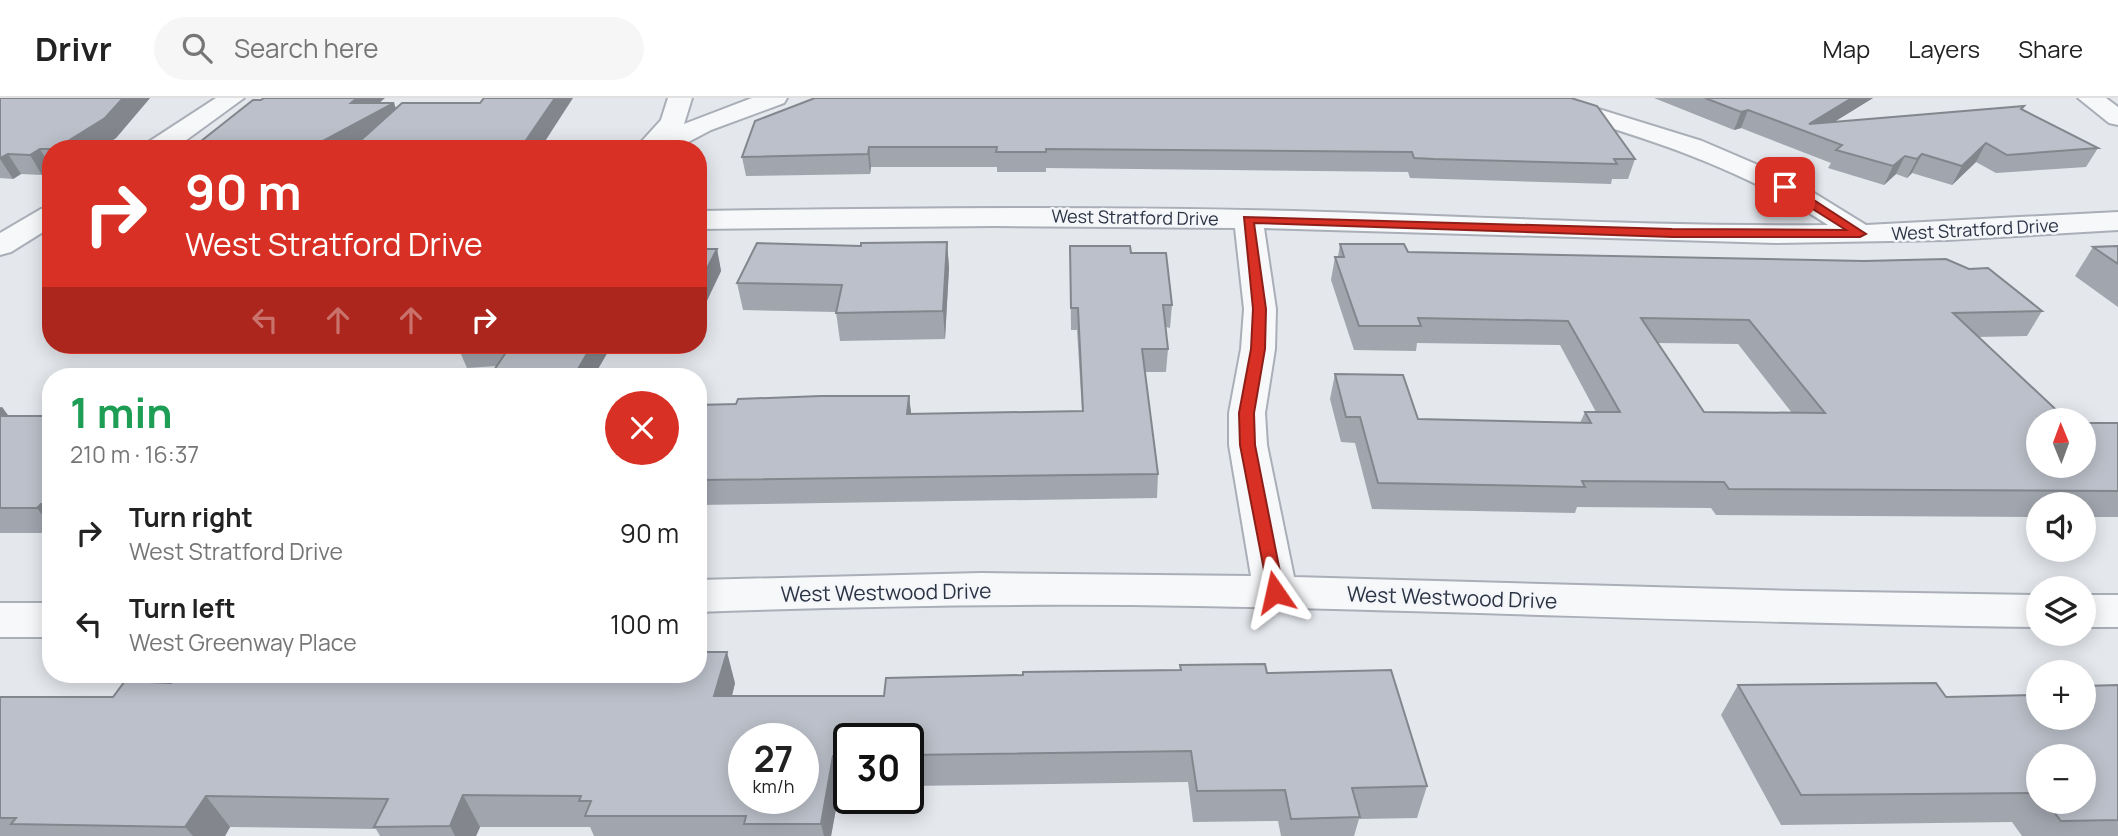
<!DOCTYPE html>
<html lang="en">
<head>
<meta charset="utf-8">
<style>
	body { margin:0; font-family:Manrope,sans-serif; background:#f6f6f6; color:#222; height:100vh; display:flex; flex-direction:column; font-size:26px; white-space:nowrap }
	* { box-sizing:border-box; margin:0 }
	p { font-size:23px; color:#767676 }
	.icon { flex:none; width:38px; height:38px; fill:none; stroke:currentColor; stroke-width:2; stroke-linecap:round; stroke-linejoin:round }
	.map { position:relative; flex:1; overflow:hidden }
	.panel { position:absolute; left:42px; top:270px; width:665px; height:315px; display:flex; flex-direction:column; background:#fff; border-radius:28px; box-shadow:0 4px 18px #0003 }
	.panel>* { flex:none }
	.top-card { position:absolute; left:42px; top:42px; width:665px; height:214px; border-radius:28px; box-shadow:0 4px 18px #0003; background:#d93025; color:#fff; overflow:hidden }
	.needle { width:46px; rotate:359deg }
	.fabs { position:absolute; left:2026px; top:310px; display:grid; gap:14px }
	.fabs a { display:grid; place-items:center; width:70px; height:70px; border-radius:50%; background:#fff; box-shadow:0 4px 18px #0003; font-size:35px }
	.speed { position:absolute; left:728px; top:625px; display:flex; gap:14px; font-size:35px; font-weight:700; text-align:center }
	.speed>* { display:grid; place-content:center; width:91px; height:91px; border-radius:50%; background:#fff; box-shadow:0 4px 18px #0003; line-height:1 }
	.speed small { font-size:18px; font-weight:400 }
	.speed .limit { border:4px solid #111; border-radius:10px; background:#fff; color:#111 }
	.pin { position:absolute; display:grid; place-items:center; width:60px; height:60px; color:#fff; margin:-30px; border-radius:14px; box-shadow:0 4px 10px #0006 }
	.me { position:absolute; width:77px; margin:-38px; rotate:349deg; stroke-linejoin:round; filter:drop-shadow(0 0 5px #0008) }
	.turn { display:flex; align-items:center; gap:24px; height:147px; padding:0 28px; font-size:32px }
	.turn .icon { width:91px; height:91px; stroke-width:2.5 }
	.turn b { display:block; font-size:49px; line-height:60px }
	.lanes { display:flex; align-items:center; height:66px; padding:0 28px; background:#0003; justify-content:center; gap:35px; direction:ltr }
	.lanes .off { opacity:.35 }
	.round { display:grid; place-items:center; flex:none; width:74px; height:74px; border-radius:37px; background:#f6f6f6 }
	.summary { display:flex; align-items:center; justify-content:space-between; height:119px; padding:0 28px }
	h1 { font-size:42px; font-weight:700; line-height:52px; color:#1e9e55 }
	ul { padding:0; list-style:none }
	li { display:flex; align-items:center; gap:21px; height:91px; padding:0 28px }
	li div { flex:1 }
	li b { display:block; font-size:26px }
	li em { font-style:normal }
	header { display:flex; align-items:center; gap:42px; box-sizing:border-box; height:98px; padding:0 35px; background:#fff; border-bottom:2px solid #e0e0e0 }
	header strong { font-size:33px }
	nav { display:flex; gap:38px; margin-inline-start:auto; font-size:24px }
	.search { width:490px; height:63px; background:#f6f6f6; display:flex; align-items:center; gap:18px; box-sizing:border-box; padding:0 24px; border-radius:38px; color:#767676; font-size:26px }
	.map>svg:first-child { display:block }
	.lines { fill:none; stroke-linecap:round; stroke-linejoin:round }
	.minor-casing { stroke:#a9aeb7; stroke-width:4 }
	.minor { fill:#f7f8fa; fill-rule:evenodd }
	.wall { fill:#a1a5ae; fill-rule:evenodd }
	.shaded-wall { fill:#83868d }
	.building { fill:#bbc0ca; stroke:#83868d; stroke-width:2; fill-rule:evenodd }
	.route { fill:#d93025; stroke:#8d1f18; stroke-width:2 }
	.labels { text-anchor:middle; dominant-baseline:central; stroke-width:5; stroke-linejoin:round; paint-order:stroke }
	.far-street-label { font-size:18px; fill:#2b3445; stroke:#f4f6f9 }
	.street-label { font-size:21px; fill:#2b3445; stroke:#f4f6f9 }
</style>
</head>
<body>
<header>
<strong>Drivr</strong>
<div class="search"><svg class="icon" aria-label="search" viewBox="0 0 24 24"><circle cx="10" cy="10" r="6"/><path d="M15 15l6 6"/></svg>Search here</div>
<nav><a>Map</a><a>Layers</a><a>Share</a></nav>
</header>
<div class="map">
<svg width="2118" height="738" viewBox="0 0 2118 738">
	<rect width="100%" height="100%" fill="#e4e7ec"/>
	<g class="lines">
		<defs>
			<g id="minor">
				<polygon points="216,0 244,0 174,51 143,51 147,45"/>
				<polygon points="668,0 692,0 684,26 752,0 787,0 784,5 711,32 675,51 639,51 642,43 661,22"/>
				<path d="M1524,0h39l139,43 91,39 73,45 252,-13v18l-171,10 -171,3 -512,-15 12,81 -1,40 -10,64 2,32 27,132 504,14 241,4v32c-281,-3 -562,-16 -842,-21 -167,-3 -333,0 -499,6v-32l283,-7 270,3 -22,-131v-32l12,-64 3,-40 -9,-81 -241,-2 -296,3v-18c199,-3 398,-5 596,0 178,5 356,16 534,14 -92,-61 -196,-92 -301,-122z"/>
				<polygon points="2078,0 2106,0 2118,9 2118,27 2109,25"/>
				<polygon points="51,108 51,129 11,154 0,157 0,135 41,111"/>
				<rect x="2084" y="497" width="34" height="32"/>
				<rect x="0" y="505" width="51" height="34"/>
			</g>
		</defs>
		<use href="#minor" class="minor-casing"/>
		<use href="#minor" class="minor"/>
	</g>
	<g class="wall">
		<polygon points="0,0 150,0 116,40 99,51 51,51 51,72 42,77 21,76 13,81 0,80"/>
		<polygon points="1654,0 1873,0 1834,24 2024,8 2022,12 2098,50 2086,69 1996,75 1976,64 1952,87 1912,75 1907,80 1896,76 1884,87 1828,70 1831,65 1741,30 1734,32"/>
		<polygon points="755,23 1635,61 1628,81 1612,81 1611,86 1410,80 1408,74 1046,70 1046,74 997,74 997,69 871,69 870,76 746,78 742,59"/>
		<polygon points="947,144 949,170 945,241 840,243 836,214 743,212 737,185 861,148"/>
		<path d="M1340,146l68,8 634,59 -15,25 -49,1 61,129 79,-43v94h-34v-13h-45v13l-323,-2 -5,-7 -134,-1 -2,6 -203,-4 -17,-66 -14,-1 -11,-43 5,-25 83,45 162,4 5,-11h11l-36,-67 -143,-2 -1,8 -62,-1 -23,-70 4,-23h3zM1658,245l80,1 54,69 -88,-1z"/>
		<polygon points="1070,148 1131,155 1172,207 1170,230 1166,229 1168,251 1166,274 1145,274 1158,376 1157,400 698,407 698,307 909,298 911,316 1082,313 1077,232 1071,232"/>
		<polygon points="2118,148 2118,209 2075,178 2093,149"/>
		<polygon points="698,151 717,151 721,173 702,213 698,213"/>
		<polygon points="457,247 612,247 497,268 467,270"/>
		<polygon points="0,309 2,309 8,318 51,318 51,435 0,435"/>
		<polygon points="1180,567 1267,575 1427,688 1417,720 1359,721 1354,738 1281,738 1278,723 1193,724 1188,684 908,688 908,640 849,640 849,689 840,689 831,738 594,738 590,729 480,729 476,738 380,738 376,731 230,729 225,738 0,738 0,599 113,599 171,585 271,582 377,583 381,576 490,576 493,581 735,585 732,598 884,598 1023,577 1180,572"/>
		<path d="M1738,587l208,12 93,21 79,-33v151h-96l-10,-14 -231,3 -60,-110zM2039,658l45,46h-45z"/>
	</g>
	<g class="shaded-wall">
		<polygon points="123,0 150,0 116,40 99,51 55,51"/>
		<polygon points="357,0 385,0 359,23 394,5 401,24 352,51 308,51"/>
		<polygon points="555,0 573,0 540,51 520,51"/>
		<polygon points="1852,0 1873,0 1813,37 1809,26"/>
		<polygon points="1748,12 1741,30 1734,32 1741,14"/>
		<polygon points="1986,45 1976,64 1952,87 1962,68"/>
		<polygon points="869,49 871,69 870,76 868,56"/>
		<polygon points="40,51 51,69 51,72 42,77 30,57"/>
		<polygon points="8,56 21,76 13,81 0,61"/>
		<polygon points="1922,56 1912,75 1907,80 1917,61"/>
		<polygon points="1905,58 1896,76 1884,87 1893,68"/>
		<polygon points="947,144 949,170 945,241 943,213"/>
		<polygon points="717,151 721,173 702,213 698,197 698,188"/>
		<polygon points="592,247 612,247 594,278 574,278"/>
		<polygon points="909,298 912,322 907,316"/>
		<polygon points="2,309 19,332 0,330 0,310"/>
		<polygon points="41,406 51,419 51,429 37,410"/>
		<polygon points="727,554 735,585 724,629 714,598"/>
		<polygon points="267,576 288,608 263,582"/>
		<polygon points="485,576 490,576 502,601 482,581"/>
		<polygon points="833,658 840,689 831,738 824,738 821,726"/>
		<polygon points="463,697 480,729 476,738 455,738 450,728"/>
		<polygon points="206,698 230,729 225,738 193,738 185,729"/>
	</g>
	<g class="building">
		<polygon points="0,0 123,0 105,20 55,51 40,51 30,57 8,56 0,60"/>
		<polygon points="264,0 357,0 351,5 394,5 308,51 191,51 253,2 261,2"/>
		<polygon points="484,0 555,0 520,51 351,51 402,5 480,5"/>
		<polygon points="815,0 1571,0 1597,8 1635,61 1614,61 1617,66 1434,61 1414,60 1412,54 1046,51 1046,54 996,54 997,49 869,49 868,56 742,59 755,23"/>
		<polygon points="1705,0 1852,0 1809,26 2024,8 2021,11 2098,50 2007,57 1986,45 1962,68 1922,56 1917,61 1905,58 1893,68 1836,52 1842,47 1748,12 1741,14"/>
		<polygon points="947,144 943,213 836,215 842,187 737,185 757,145 861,148 861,145"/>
		<path d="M1340,146h64l4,8 456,9 82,-2 23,10 19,-1 54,43 -89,2 114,107h-28v46h45v-43h34v68l-389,-2 -5,-7 -142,-1 3,6 -207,-4 -18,-66h-14l-11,-43 68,1 15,44 173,4 -6,-11h35l-52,-91 -150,-3 3,8h-62l-24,-69h9zM1641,220l108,2 76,93 -121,-1z"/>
		<polygon points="1070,148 1130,148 1131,155 1166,155 1172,207 1163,207 1168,251 1142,251 1158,376 698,382 698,307 736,306 738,301 821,298 909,298 907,316 1083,313 1078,210 1071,210"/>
		<polygon points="2118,148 2118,166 2093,149"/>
		<polygon points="698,151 717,151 698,188"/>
		<polygon points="511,247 592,247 574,278 490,278"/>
		<polygon points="0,318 51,318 51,406 41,406 37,410 0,410"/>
		<path d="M698,554h29l-13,44h170l2,-18 137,-3v-3l158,-2 -1,-5 85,-1 2,9 124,-3 36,116 -75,2 8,29 -69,2 -6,-29 -88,1 -6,-40 -283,4v-17h-59v18h-16l-12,68h-77l2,-8h-161l6,-15h-12l2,-5 -118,-1 -13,31 -76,1 14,-28 -182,-3 -21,31 -174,-3 5,-6h-16v-121h113l12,-16 46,2 7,-9h89l-4,6 114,1 4,-7h104l-3,5 141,-1 2,-4h73zM744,640h59v60h-59z"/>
		<polygon points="1936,585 1946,599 2039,597 2039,620 2084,620 2084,588 2118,587 2118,722 2061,723 2046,704 2084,704 2084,658 2039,658 2039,695 1801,697 1738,587"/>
	</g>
	<polygon class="route" points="1781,86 1789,86 1866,136 1860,139 1672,139 1254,125 1266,211 1265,251 1254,315 1255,347 1284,494 1282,498 1269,498 1240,347 1239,315 1251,251 1253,211 1244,119 1672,131 1846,132 1781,91"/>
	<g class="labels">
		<g class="far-street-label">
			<text transform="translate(1135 119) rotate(1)">West Stratford Drive</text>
			<text transform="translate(1975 131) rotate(-3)">West Stratford Drive</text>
		</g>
		<g class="street-label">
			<text transform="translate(886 494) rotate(-1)">West Westwood Drive</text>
			<text transform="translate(1452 499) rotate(2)">West Westwood Drive</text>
		</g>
	</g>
</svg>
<div class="fabs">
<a><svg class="needle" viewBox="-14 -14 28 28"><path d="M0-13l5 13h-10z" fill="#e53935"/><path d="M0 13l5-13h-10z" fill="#767676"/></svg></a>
<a><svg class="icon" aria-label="sound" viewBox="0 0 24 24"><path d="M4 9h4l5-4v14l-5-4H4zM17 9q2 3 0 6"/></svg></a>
<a><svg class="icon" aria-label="layers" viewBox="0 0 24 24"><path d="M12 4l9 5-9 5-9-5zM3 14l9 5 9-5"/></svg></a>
<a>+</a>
<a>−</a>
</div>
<div class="speed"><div>27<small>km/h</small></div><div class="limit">30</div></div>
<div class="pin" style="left:1785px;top:89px;background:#d93025"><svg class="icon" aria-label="arrive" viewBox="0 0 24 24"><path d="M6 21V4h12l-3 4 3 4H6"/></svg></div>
<svg class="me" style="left:1275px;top:494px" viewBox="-20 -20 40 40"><path d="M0-17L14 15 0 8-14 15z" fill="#d93025" stroke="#fff" stroke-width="4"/></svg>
<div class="top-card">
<div class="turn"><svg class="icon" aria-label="right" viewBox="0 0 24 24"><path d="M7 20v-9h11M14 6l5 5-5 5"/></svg><div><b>90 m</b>West Stratford Drive</div></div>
<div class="lanes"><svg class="icon off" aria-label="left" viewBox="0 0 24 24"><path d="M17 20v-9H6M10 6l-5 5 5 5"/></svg><svg class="icon off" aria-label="ahead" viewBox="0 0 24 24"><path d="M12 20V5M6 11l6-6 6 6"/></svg><svg class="icon off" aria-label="ahead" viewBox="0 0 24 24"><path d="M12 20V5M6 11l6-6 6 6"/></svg><svg class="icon" aria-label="right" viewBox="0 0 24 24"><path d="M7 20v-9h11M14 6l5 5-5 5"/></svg></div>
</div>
<section class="panel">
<div class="summary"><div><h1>1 min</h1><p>210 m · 16:37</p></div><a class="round" style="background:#d93025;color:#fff"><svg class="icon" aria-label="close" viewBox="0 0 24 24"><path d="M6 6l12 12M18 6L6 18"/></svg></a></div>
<ul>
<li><svg class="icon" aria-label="right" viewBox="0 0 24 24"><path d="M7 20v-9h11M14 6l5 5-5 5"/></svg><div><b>Turn right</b><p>West Stratford Drive</p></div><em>90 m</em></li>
<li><svg class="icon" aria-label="left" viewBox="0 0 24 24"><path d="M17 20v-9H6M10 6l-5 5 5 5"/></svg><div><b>Turn left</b><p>West Greenway Place</p></div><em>100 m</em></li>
</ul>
</section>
</div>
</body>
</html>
